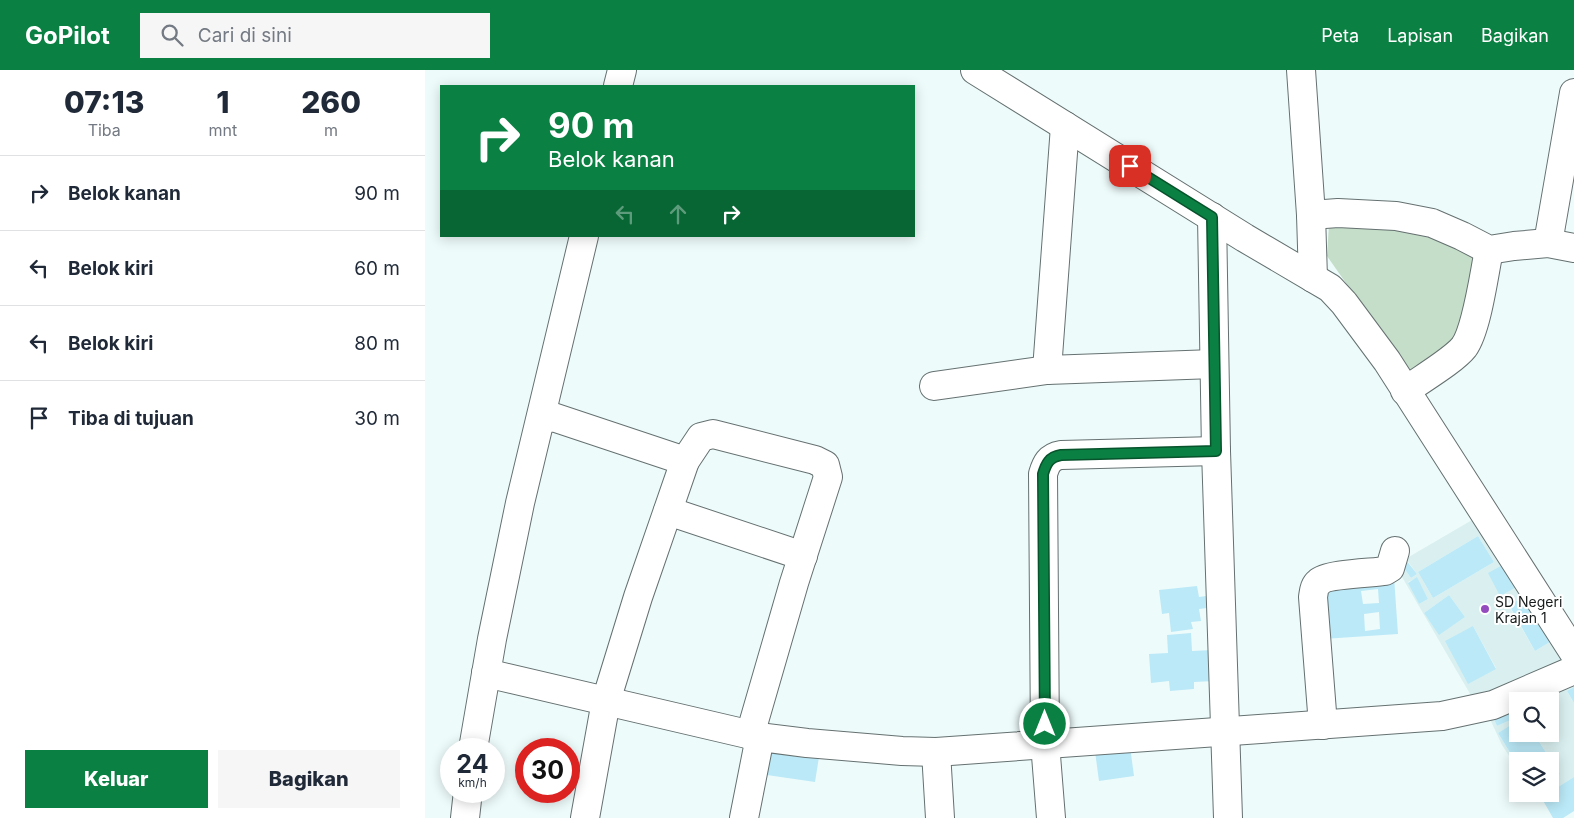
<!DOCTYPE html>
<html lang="id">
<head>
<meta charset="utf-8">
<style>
	body { margin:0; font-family:Inter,sans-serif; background:#f6f6f7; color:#1f2937; height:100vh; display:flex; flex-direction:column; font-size:19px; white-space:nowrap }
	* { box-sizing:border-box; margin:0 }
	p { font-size:16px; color:#747a83 }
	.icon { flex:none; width:28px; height:28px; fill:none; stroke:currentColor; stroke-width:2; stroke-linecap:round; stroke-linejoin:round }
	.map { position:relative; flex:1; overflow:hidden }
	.sheet { display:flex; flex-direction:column; background:#fff; width:425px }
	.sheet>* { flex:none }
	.guide { position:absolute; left:15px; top:15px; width:475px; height:152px; border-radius:0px; box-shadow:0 2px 12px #0003; background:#0b8043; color:#fff; overflow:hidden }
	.controls { position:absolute; left:1084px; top:622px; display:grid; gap:10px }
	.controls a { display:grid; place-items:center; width:50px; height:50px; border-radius:0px; background:#fff; box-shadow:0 2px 12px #0003; font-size:25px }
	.speed { position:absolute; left:15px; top:668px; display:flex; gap:10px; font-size:25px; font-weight:700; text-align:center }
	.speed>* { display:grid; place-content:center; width:65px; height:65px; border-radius:50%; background:#fff; box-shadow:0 2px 12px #0003; line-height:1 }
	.speed small { font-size:12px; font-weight:400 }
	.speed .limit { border:8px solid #d22; background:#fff; color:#111 }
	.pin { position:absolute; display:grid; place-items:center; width:42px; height:42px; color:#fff; margin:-21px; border-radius:10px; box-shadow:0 2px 8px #0006 }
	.me { position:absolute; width:55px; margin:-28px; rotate:0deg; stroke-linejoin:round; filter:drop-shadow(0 0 4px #0008) }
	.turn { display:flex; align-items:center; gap:18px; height:105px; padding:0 25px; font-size:22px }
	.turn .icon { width:65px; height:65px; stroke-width:2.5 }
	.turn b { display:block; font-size:35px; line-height:42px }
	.lanes { display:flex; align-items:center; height:48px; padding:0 25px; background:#0003; justify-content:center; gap:25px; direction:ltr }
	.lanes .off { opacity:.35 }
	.eta { display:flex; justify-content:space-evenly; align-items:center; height:85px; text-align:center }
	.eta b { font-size:30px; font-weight:800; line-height:35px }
	.action { display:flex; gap:10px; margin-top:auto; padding:10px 25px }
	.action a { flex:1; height:58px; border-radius:0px; background:#0b8043; color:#fff; font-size:20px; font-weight:800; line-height:58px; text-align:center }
	.action a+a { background:#f6f6f7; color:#1f2937 }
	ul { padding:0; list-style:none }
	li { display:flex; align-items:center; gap:15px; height:75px; padding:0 25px; border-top:1px solid #e0e1e3 }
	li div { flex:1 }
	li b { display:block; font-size:19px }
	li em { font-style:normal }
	header { display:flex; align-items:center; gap:30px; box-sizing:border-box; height:70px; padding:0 25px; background:#0b8043; color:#fff }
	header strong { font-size:24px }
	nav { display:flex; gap:28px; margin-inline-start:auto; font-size:18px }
	.search { width:350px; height:45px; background:#f6f6f7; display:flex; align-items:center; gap:12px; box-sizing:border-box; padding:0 18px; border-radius:0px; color:#747a83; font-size:19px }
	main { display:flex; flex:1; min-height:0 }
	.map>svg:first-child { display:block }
	.built { fill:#daf0f0; fill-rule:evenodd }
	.green { fill:#c5dec9 }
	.building { fill:#bbe9f7; fill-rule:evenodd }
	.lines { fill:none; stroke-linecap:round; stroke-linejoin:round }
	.minor-casing { stroke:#657070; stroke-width:30 }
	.minor { stroke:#fff; stroke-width:28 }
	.route-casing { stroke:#07532c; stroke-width:12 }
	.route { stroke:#0b8043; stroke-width:9 }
	.poi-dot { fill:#934bbe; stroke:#fff; stroke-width:2 }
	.labels { text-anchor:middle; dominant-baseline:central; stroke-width:4; stroke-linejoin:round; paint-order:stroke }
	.poi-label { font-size:14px; fill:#171b1b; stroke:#fff; text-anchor:start }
</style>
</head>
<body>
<header>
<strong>GoPilot</strong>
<div class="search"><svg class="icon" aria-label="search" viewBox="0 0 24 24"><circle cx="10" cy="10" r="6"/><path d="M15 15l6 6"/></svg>Cari di sini</div>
<nav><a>Peta</a><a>Lapisan</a><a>Bagikan</a></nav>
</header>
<main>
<section class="sheet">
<div class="eta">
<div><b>07:13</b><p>Tiba</p></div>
<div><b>1</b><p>mnt</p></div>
<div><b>260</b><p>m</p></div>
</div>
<ul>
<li><svg class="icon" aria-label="right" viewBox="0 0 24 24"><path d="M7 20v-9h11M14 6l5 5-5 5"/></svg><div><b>Belok kanan</b></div><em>90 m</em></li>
<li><svg class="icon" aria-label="left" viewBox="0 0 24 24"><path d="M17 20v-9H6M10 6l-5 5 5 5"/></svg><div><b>Belok kiri</b></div><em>60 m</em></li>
<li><svg class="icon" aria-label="left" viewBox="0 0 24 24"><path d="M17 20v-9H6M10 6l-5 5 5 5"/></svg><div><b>Belok kiri</b></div><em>80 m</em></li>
<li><svg class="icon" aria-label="arrive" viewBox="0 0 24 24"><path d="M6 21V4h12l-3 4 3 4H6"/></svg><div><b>Tiba di tujuan</b></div><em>30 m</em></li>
</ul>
<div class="action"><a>Keluar</a><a>Bagikan</a></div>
</section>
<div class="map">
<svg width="1149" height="748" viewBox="0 0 1149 748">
	<rect width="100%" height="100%" fill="#eefbfb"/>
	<g class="built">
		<path d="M1059,443l85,146 -89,52 -85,-146zM1053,466l16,26 -61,36 -15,-26zM982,490l10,14 -6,4 -10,-14zM992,508l11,21 -9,5 -11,-22zM1104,524l26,45 -20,12 -26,-45zM1024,525l16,22 -26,17 -15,-21zM1048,556l23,42 -27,15z"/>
		<polygon points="1149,603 1149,617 1142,621 1149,633 1149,707 1125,722 1125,710 1135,704 1109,664 1125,664 1125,645 1134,641 1123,619 1067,645 1072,656 1092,647 1092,651 1073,663 1092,694 1092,698 1077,675 1063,645"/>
	</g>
	<polygon class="green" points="968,152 1052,173 1059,235 994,313 923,216 902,186 904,154"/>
	<g class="building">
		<polygon points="1053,466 1069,492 1008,528 993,502"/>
		<polygon points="981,490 992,504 986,508 976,494"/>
		<polygon points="1085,491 1097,514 1075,526 1063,503"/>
		<path d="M969,507l4,57 -75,5 -4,-57zM953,519l1,14 -16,1 -2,-13zM954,542l1,17 -15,2 -1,-17z"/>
		<polygon points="992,507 1003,529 994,534 983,513"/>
		<polygon points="772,516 774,527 781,526 782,538 774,539 776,551 766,552 768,559 746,562 744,543 737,544 734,520"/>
		<polygon points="1104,524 1130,569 1110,581 1084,535"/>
		<polygon points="1024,525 1040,547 1014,565 999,543"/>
		<polygon points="1048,556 1071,599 1043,614 1020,571"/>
		<polygon points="766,563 767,581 787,580 789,611 769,612 769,619 745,621 744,611 726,613 724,584 743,583 742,565"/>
		<polygon points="1149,617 1149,633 1142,621"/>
		<polygon points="1123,619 1134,641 1125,645 1125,631 1099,631"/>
		<polygon points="1092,637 1092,647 1072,656 1067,645"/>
		<polygon points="1092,651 1092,664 1109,664 1135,704 1125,710 1125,691 1092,691 1092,694 1073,663"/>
		<polygon points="704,669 709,706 674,711 669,674"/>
		<polygon points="347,674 395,681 390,712 342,705"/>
		<polygon points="1149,707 1149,741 1138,748 1128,748 1116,727 1125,724 1125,722"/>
	</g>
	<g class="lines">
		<defs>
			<g id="minor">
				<polyline points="550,0 820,168 905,218 919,233 962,291 1149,583"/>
				<polyline points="876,0 886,145 888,208"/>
				<polyline points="193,16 197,0"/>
				<polyline points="886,145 913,143 971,146 1007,153 1037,166 1064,180 1089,176 1123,173 1149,178"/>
				<polyline points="787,147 791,381 803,748"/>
				<polyline points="1123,173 1149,23"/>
				<polyline points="622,300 640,56"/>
				<polyline points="509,316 622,300 789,294"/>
				<path d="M980,321c15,-11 49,-31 59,-44 13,-18 20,-73 25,-97"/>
				<polyline points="116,350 128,347 260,391 276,367 288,364 390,390 400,395 403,407 369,513 325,665"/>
				<polyline points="243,441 378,486"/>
				<polyline points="61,603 335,667 382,673 477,681 511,682 1017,646 1068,635 1149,600"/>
				<path d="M898,655l-10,-128c1,-6 1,-11 6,-15 8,-8 53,-9 66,-11l5,-3 5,-17"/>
				<polyline points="48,679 67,569 95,433 159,166"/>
				<polyline points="511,682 515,748"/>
				<polyline points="40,748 43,721"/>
				<polyline points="160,748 181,631 213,527 260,391"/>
				<polyline points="319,748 335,667"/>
				<path d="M626,748l-6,-75 -2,-269c3,-10 6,-17 18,-19l155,-4"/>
			</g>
		</defs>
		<use href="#minor" class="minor-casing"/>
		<use href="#minor" class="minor"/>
	</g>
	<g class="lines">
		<defs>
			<path id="route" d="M620,654l-2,-250c3,-10 6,-17 18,-19l155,-4 -4,-234 -82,-51"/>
		</defs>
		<use href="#route" class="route-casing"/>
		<use href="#route" class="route"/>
	</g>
	<circle class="poi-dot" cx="1060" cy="539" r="5"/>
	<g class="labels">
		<g class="poi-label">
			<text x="1070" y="531">SD Negeri<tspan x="1070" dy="16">Krajan 1</tspan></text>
		</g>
	</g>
</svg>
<div class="controls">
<a><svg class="icon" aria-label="search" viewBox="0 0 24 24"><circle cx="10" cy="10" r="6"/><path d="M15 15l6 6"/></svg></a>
<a><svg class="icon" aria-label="layers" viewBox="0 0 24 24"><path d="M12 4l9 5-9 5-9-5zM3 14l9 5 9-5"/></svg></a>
</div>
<div class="speed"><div>24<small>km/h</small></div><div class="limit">30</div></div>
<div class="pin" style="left:705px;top:96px;background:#d93025"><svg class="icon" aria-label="arrive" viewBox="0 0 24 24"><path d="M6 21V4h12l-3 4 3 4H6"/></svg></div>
<svg class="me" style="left:620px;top:654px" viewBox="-20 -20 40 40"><circle r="17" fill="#0b8043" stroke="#fff" stroke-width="3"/><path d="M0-11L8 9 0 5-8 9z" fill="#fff"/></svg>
<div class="guide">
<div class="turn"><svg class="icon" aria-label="right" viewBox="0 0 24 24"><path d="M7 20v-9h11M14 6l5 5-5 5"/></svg><div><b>90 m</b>Belok kanan</div></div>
<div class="lanes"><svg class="icon off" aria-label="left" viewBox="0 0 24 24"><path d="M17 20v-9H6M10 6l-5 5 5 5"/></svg><svg class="icon off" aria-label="ahead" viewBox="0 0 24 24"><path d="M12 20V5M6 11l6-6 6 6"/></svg><svg class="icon" aria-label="right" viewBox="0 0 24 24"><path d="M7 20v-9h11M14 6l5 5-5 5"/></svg></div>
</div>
</div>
</main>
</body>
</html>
